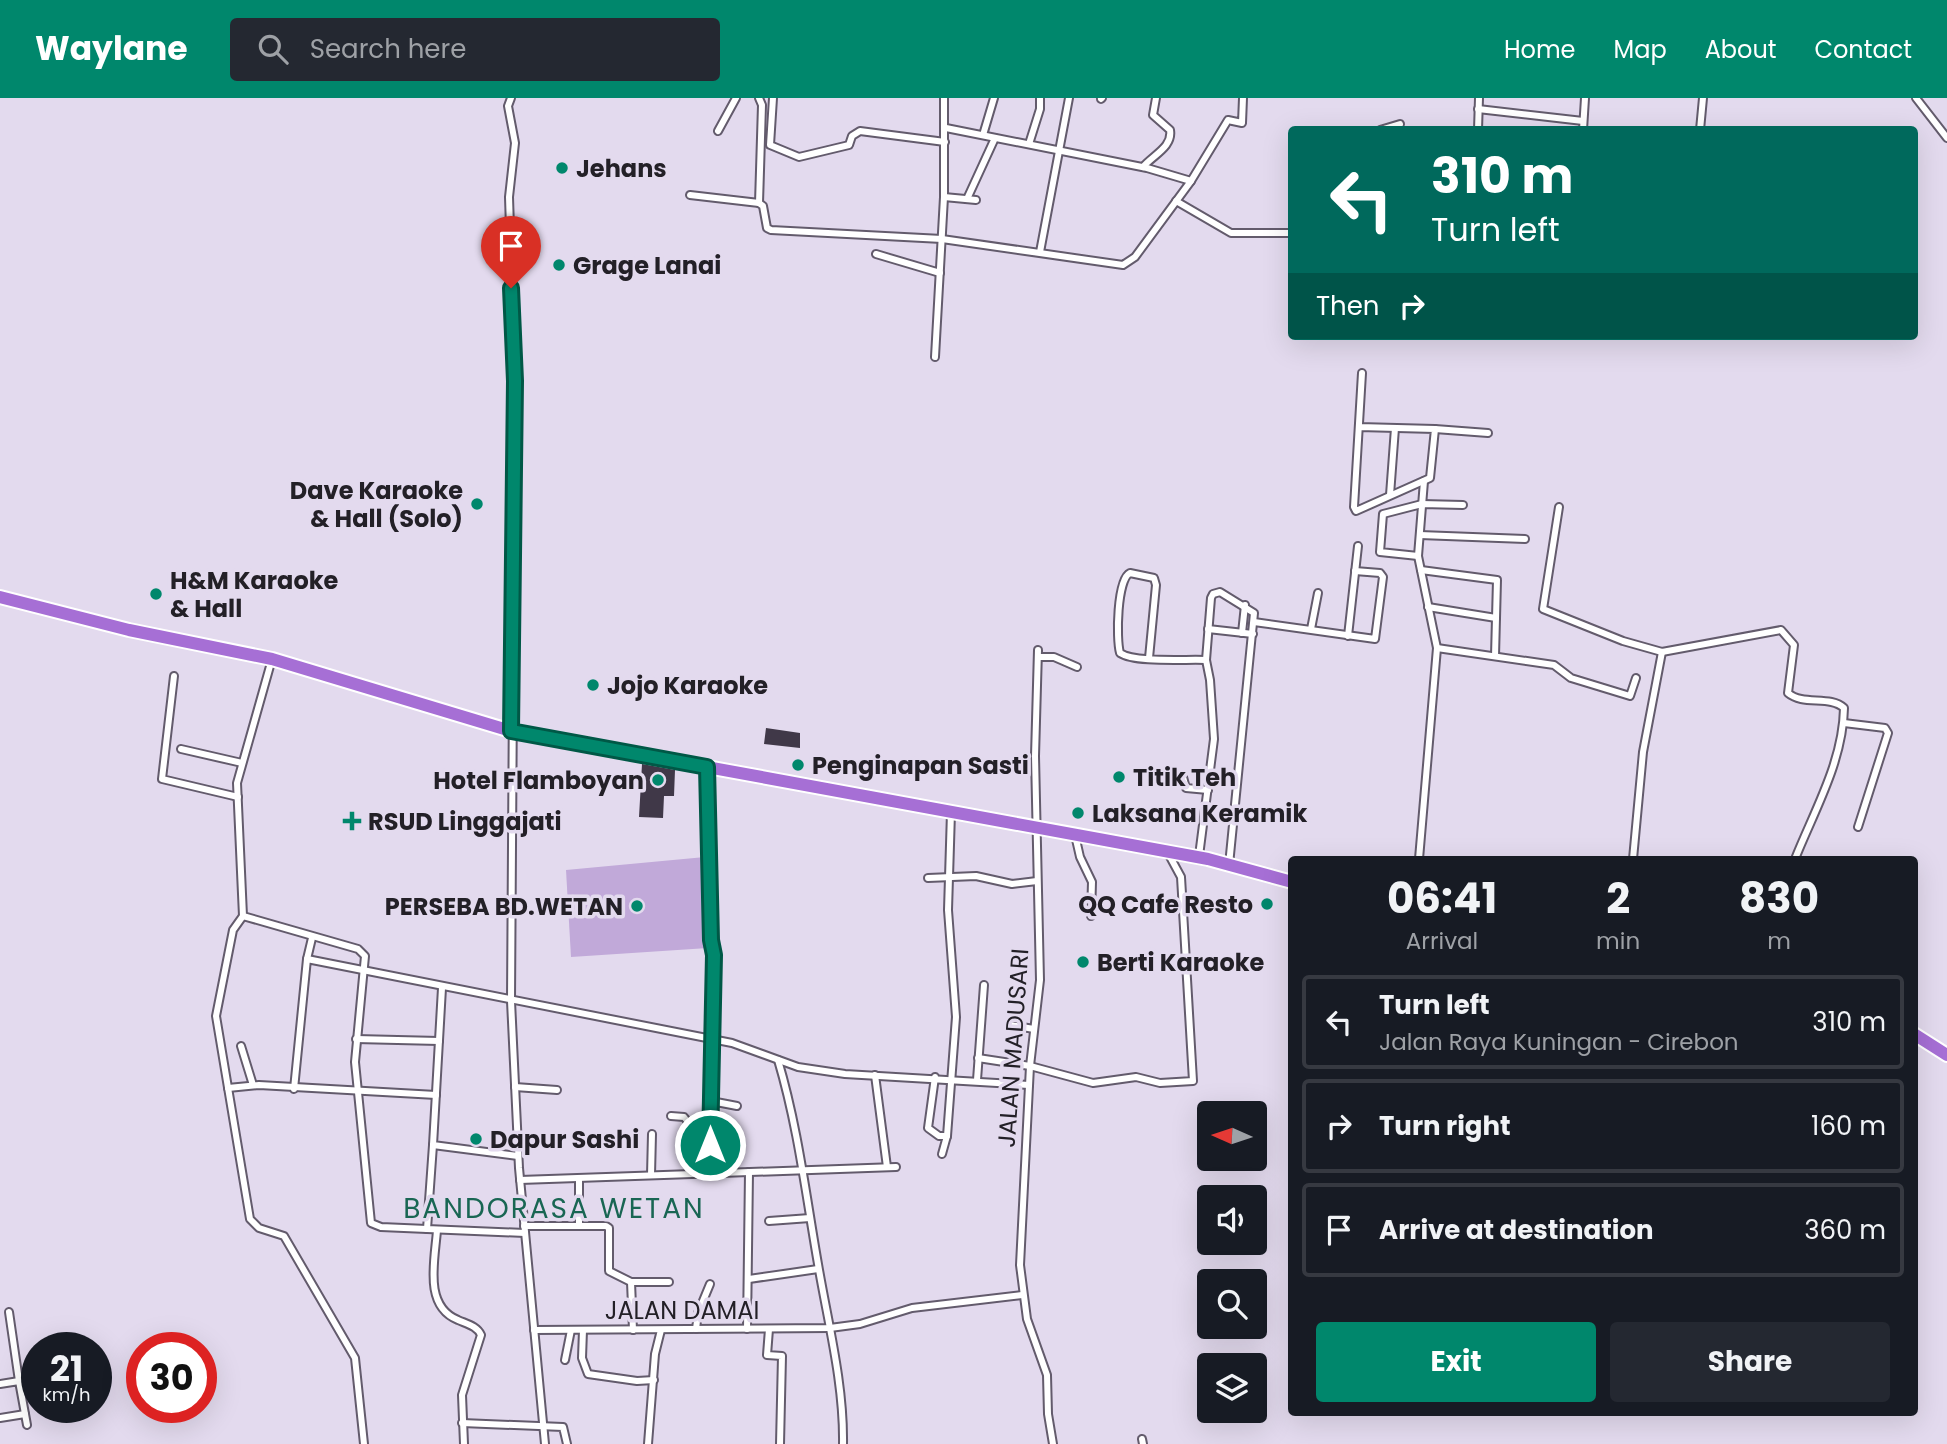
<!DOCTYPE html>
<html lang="en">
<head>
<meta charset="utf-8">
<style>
	body { margin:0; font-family:Poppins,sans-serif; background:#242831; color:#f1f3f6; height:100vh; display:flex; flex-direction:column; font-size:26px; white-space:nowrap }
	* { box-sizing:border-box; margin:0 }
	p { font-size:23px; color:#9ea1a6 }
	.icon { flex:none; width:38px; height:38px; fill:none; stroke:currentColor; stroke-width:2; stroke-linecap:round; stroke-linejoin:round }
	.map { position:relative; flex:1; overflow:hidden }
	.side { position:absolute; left:1288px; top:758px; width:630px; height:560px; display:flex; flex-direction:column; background:#171b24; border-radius:7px; box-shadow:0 7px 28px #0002 }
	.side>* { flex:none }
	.banner { position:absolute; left:1288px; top:28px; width:630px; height:214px; border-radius:7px; box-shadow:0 7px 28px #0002; background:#00695c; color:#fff; overflow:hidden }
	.needle { width:46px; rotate:273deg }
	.fabs { position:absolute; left:1197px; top:1003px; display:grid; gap:14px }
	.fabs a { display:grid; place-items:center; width:70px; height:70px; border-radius:7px; background:#171b24; box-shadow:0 7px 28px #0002; font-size:35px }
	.speed { position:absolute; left:21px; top:1234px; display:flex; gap:14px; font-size:35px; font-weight:700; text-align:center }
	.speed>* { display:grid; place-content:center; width:91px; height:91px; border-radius:50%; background:#171b24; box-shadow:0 7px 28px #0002; line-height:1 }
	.speed small { font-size:18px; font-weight:400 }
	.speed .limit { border:10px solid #d22; background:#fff; color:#111 }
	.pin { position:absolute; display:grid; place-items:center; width:60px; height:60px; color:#fff; margin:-72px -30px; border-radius:50% 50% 50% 0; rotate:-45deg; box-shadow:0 0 7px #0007 }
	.pin .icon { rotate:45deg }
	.me { position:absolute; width:77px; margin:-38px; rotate:0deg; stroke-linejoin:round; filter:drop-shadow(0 0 5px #0008) }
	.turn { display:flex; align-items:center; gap:24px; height:147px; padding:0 28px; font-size:32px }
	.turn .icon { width:91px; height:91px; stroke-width:2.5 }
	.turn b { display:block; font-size:49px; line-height:60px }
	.then { display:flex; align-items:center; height:66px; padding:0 28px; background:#0003; gap:14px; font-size:26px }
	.eta { display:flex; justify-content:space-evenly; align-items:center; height:119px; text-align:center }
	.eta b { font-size:42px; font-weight:700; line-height:49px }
	.primary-button { display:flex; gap:14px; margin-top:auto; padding:14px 28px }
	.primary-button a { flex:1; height:80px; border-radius:7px; background:#00876c; color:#fff; font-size:28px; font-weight:700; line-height:80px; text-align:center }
	.primary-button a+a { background:#242831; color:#f1f3f6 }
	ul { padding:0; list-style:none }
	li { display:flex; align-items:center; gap:21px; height:94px; margin:0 14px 10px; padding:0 14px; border:4px solid #363941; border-radius:7px }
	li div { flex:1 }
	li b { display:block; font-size:26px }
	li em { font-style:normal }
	header { display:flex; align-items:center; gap:42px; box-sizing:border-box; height:98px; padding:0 35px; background:#00876c; color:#fff }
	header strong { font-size:33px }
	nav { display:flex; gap:38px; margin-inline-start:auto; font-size:24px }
	.search { width:490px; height:63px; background:#242831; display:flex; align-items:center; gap:18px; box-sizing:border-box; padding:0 24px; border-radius:7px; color:#9ea1a6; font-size:26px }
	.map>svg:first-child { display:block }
	.green { fill:#c1a9d9 }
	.building { fill:#403848 }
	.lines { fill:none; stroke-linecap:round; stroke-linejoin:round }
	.street-casing { stroke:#635b6c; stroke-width:10 }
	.highway-casing { stroke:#fff; stroke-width:16 }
	.street { stroke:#fff; stroke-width:6 }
	.highway { stroke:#a66fd5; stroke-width:12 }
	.route-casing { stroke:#005846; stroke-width:18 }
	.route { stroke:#00876c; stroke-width:12 }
	.poi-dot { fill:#00876c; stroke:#e3daee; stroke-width:2.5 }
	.labels { text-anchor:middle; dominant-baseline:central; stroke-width:7; stroke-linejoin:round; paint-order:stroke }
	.poi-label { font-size:24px; font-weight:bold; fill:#232027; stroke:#e3daee; text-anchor:start }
	.street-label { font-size:24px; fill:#232027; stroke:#e3daee }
	.quarter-label { font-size:28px; letter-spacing:2px; fill:#196653; stroke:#e3daee }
</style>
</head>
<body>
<header>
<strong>Waylane</strong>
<div class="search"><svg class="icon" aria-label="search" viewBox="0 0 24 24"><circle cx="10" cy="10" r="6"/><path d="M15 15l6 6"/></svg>Search here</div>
<nav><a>Home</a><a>Map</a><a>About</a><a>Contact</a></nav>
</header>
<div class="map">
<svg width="1947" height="1346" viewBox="0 0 1947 1346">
	<rect width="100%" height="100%" fill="#e3daee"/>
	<polygon class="green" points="705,759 708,850 571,859 566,772"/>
	<g class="building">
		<polygon points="766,630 800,635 800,650 764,646"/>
		<polygon points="642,666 675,672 674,698 664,698 663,720 639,719"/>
	</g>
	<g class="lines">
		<defs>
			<g id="street">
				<polyline points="511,0 508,8 515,45 509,99 515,283 511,903 519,1070 545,1346"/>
				<polyline points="759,0 762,7 759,105"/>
				<polyline points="773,0 770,47 799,59 849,47 852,38 860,33 945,44"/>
				<polyline points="1916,0 1947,40"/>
				<polyline points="1101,1 1102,0"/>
				<polyline points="1478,11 1583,23"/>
				<polyline points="946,30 1147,70 1191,83"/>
				<polyline points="1380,32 1400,26"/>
				<polyline points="1478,32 1479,0"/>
				<polyline points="1583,32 1585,0"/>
				<polyline points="1700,32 1703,0"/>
				<polyline points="718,33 736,0"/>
				<polyline points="983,37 994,0"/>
				<polyline points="1029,46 1040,11 1040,0"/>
				<path d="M1143,69c10,-12 30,-20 27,-37l-17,-15 3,-17"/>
				<polyline points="690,97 759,105 763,108 767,130 771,132 942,141 1123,167 1135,159 1191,83 1228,22 1242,25 1243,0"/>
				<polyline points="944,99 976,102"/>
				<polyline points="967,101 995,40"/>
				<polyline points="1176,103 1231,135 1292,135"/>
				<polyline points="1040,154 1069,0"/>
				<polyline points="876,156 940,175"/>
				<polyline points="935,259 944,99 944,0"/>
				<polyline points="1359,329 1435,331 1430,380 1356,413 1354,409 1362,275"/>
				<polyline points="1435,331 1488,335"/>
				<polyline points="1390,397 1395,330"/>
				<path d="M1559,409l-16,102 80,32 39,11 119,-22 13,15 -6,48c15,13 42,2 56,15 -1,54 -30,103 -49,151"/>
				<polyline points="1420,437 1525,441"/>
				<polyline points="1418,458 1380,454 1383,416 1422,406 1463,407"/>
				<polyline points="1421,472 1497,482 1495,558"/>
				<polyline points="1428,509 1496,520"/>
				<polyline points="1254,524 1375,541 1383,479 1380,475 1355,473"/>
				<polyline points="1208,531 1253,536"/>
				<polyline points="1311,531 1318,495"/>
				<polyline points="1242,535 1245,507"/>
				<polyline points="1348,538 1358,448"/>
				<polyline points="1437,550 1554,567 1571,580 1630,598 1636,580"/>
				<polyline points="1038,552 1035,658 1040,882 1030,968 1020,1167 1027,1221 1047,1277 1048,1316 1053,1346"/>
				<polyline points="1038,559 1054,559 1077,569"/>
				<path d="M1149,560l7,-73 -2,-7 -24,-5c-13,6 -14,66 -10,80 15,10 66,6 86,7"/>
				<polyline points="272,561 237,685 243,818 358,851 365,858 355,964 371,1125 381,1129 427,1131"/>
				<polyline points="174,578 162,681 238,699"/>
				<polyline points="1844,625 1885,630 1888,635 1858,729"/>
				<polyline points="181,651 242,665"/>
				<polyline points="707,669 711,843 714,857 710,1074"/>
				<polyline points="1183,679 1186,690 1208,692"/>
				<polyline points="1075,737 1080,759 1092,784 1091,818"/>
				<polyline points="1199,758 1214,641 1210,582 1206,562 1211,500 1213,496 1220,494 1254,515 1229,767"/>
				<polyline points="1419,761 1437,550 1418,458 1424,383"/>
				<polyline points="1633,761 1643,654 1662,554"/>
				<polyline points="928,780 976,778 1012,786 1037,783"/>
				<polyline points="243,818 233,832 216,918 250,1121 259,1130 284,1138 355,1260 364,1346"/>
				<polyline points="307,861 312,840"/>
				<polyline points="442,890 433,1047 518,1058"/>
				<polyline points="1010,927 1034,931"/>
				<polyline points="356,941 439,943"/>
				<polyline points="241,948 253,987"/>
				<polyline points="978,960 1030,968 1093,985 1136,979 1160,985 1193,983 1181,779 1168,755"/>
				<path d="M778,962c20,67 28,136 40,204 10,59 26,120 25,180"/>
				<polyline points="875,977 887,1069"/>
				<polyline points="935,979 928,1030 939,1038 947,1038 956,919 948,812 951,714"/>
				<polyline points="977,982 984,887"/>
				<polyline points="515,989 557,992"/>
				<polyline points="228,990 259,987 436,997"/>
				<polyline points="294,991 307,861 732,945 798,969 845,976 1029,987"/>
				<polyline points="711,1003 737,1008"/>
				<polyline points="671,1018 684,1019 692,1029 710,1027"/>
				<polyline points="433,1047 427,1131 525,1135"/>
				<polyline points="942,1056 947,1038"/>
				<polyline points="651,1077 652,1036"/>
				<polyline points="579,1081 579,1128"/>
				<polyline points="520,1082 896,1069"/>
				<polyline points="769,1123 810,1120"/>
				<polyline points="524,1128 606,1128 609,1130 609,1173 631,1184 669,1184"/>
				<path d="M437,1132c-2,30 -14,76 21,90 9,4 19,6 23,15l-19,60 2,49"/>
				<polyline points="749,1181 818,1171"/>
				<polyline points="631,1184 633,1232"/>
				<polyline points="9,1214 19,1283"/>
				<polyline points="696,1231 698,1215 710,1186"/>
				<polyline points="747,1231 749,1074"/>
				<polyline points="769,1231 767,1257 782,1258 780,1346"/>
				<polyline points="534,1232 830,1230 860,1226 912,1210 1022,1197"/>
				<polyline points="583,1232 582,1260 588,1276 637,1283 654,1282"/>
				<polyline points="565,1262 571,1232"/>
				<polyline points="0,1286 19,1283 27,1327"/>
				<polyline points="0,1320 25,1316"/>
				<polyline points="462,1325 563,1329 567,1346"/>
				<polyline points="1142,1341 1143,1346"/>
				<polyline points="648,1346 655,1256 661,1232"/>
			</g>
			<g id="highway">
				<polyline points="0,499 129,532 272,561 511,633 1208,761 1292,784"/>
				<polyline points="1914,936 1947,957"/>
			</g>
		</defs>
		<use href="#street" class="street-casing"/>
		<use href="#highway" class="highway-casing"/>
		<use href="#street" class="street"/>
		<use href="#highway" class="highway"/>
	</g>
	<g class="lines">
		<defs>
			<polyline id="route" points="511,190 515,283 511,633 707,669 711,842 714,857 710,1047"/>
		</defs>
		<use href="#route" class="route-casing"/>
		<use href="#route" class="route"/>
	</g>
	<g class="poi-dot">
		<circle cx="562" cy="70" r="7"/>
		<circle cx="559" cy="167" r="7"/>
		<circle cx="477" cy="406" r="7"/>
		<circle cx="156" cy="496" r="7"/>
		<circle cx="593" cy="587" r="7"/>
		<circle cx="798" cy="667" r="7"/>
		<circle cx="1119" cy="679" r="7"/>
		<circle cx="658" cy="682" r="7"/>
		<circle cx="1078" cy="715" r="7"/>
		<path d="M348.5 712.5h7v7h7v7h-7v7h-7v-7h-7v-7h7z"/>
		<circle cx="1267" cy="806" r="7"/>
		<circle cx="637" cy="808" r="7"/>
		<circle cx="1083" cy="864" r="7"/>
		<circle cx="476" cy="1041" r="7"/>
	</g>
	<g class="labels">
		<g class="poi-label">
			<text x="576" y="70">Jehans</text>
			<text x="573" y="167">Grage Lanai</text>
			<text x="463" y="392" text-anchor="end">Dave Karaoke<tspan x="463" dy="28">&amp; Hall (Solo)</tspan></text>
			<text x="170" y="482">H&amp;M Karaoke<tspan x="170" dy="28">&amp; Hall</tspan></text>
			<text x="607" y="587">Jojo Karaoke</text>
			<text x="812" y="667">Penginapan Sasti</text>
			<text x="1133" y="679">Titik Teh</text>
			<text x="644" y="682" text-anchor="end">Hotel Flamboyan</text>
			<text x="1092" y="715">Laksana Keramik</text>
			<text x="368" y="723">RSUD Linggajati</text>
			<text x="1253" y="806" text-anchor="end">QQ Cafe Resto</text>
			<text x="623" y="808" text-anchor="end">PERSEBA BD.WETAN</text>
			<text x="1097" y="864">Berti Karaoke</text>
			<text x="490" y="1041">Dapur Sashi</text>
		</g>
		<g class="street-label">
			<text transform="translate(1013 950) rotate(-86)">JALAN MADUSARI</text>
			<text x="682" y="1212">JALAN DAMAI</text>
		</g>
		<g class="quarter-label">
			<text x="554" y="1110">BANDORASA WETAN</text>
		</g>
	</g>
</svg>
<div class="fabs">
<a><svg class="needle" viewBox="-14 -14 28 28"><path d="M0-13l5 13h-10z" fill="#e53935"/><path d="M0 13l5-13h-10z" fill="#9ea1a6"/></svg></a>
<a><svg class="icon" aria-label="sound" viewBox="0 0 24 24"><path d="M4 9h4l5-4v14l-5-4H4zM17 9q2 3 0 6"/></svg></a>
<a><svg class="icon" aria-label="search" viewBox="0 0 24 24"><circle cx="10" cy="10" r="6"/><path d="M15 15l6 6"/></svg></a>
<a><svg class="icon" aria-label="layers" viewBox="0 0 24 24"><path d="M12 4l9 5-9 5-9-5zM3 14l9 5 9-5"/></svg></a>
</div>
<div class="speed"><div>21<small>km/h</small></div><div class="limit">30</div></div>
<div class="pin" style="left:511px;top:190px;background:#d93025"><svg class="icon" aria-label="arrive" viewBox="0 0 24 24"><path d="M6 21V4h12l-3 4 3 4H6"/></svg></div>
<svg class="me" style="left:710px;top:1047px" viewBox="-20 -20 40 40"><circle r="17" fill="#00876c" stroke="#fff" stroke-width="3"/><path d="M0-11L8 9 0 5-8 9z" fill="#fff"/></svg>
<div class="banner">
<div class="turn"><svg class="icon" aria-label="left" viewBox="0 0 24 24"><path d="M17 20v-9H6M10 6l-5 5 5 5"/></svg><div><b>310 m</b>Turn left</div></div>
<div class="then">Then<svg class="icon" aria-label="right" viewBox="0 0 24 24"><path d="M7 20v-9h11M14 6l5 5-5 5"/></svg></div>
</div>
<section class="side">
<div class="eta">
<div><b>06:41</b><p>Arrival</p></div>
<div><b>2</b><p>min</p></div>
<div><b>830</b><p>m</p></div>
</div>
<ul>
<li><svg class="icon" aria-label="left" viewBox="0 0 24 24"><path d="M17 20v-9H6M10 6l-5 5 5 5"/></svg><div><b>Turn left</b><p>Jalan Raya Kuningan - Cirebon</p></div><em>310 m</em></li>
<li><svg class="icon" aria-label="right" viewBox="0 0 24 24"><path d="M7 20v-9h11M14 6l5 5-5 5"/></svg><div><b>Turn right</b></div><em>160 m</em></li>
<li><svg class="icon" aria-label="arrive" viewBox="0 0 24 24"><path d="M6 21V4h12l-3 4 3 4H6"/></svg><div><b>Arrive at destination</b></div><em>360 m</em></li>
</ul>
<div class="primary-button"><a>Exit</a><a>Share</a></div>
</section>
</div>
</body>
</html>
